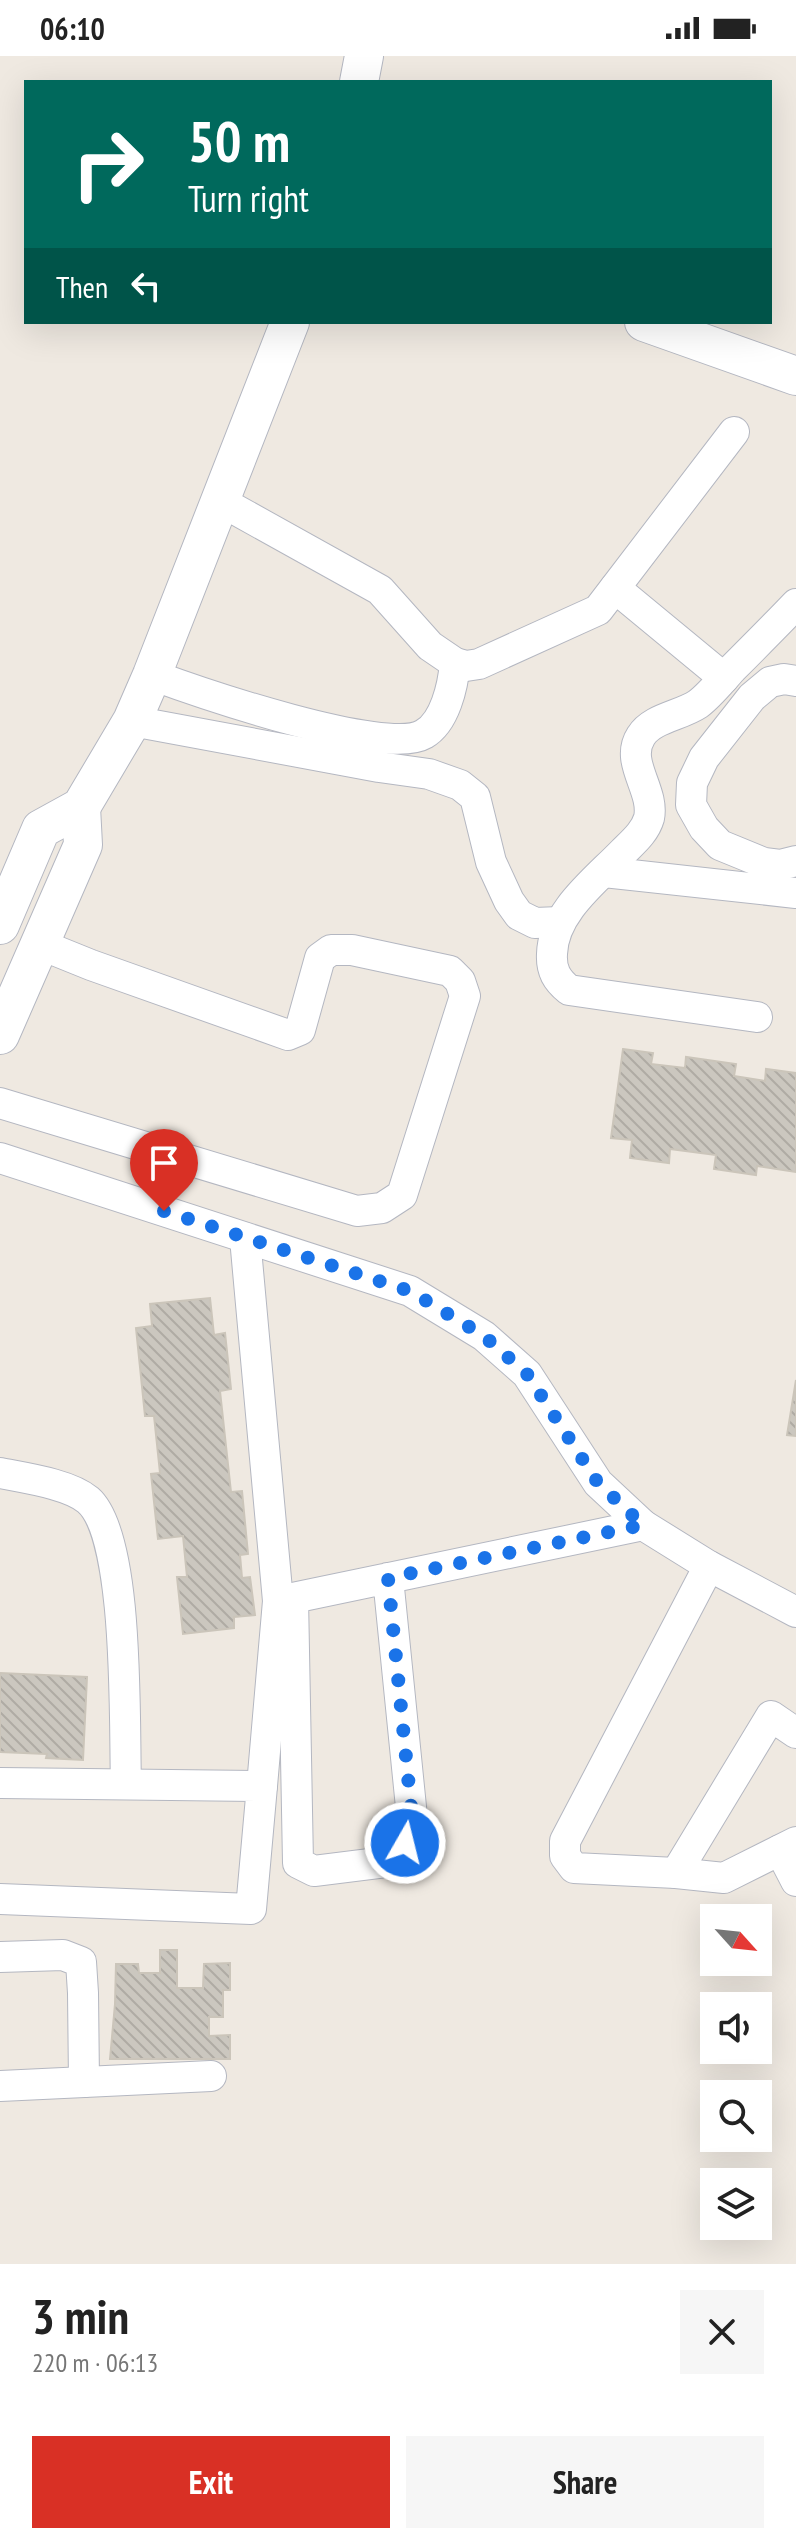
<!DOCTYPE html>
<html lang="en">
<head>
<meta charset="utf-8">
<style>
	body { margin:0; font-family:"PT Sans Narrow",sans-serif; background:#f6f6f6; color:#222; height:100vh; display:flex; flex-direction:column; font-size:30px; white-space:nowrap }
	* { box-sizing:border-box; margin:0 }
	p { font-size:26px; color:#767676 }
	.icon { flex:none; width:44px; height:44px; fill:none; stroke:currentColor; stroke-width:2; stroke-linecap:round; stroke-linejoin:round }
	.map { position:relative; height:2208px; overflow:hidden }
	.panel { display:flex; flex-direction:column; background:#fff; flex:1 }
	.panel>* { flex:none }
	.hud { position:absolute; left:24px; top:24px; width:748px; height:244px; border-radius:0px; box-shadow:0 8px 32px #0002; background:#00695c; color:#fff; overflow:hidden }
	.needle { width:52px; rotate:117deg }
	.controls { position:absolute; left:700px; top:1848px; display:grid; gap:16px }
	.controls a { display:grid; place-items:center; width:72px; height:72px; border-radius:0px; background:#fff; box-shadow:0 8px 32px #0002; font-size:40px }
	.pin { position:absolute; display:grid; place-items:center; width:68px; height:68px; color:#fff; margin:-82px -34px; border-radius:50% 50% 50% 0; rotate:-45deg; box-shadow:0 0 8px #0007 }
	.pin .icon { rotate:45deg }
	.me { position:absolute; width:88px; margin:-44px; rotate:8deg; stroke-linejoin:round; filter:drop-shadow(0 0 6px #0008) }
	.turn { display:flex; align-items:center; gap:28px; height:168px; padding:0 32px; font-size:36px }
	.turn .icon { width:104px; height:104px; stroke-width:2.5 }
	.turn b { display:block; font-size:56px; line-height:68px }
	.then { display:flex; align-items:center; height:76px; padding:0 32px; background:#0003; gap:16px; font-size:30px }
	.round { display:grid; place-items:center; flex:none; width:84px; height:84px; border-radius:0px; background:#f6f6f6 }
	.overview { display:flex; align-items:center; justify-content:space-between; height:136px; padding:0 32px }
	h1 { font-size:48px; font-weight:600; line-height:60px }
	.cta { display:flex; gap:16px; margin-top:auto; padding:16px 32px }
	.cta a { flex:1; height:92px; border-radius:0px; background:#d93025; color:#fff; font-size:32px; font-weight:600; line-height:92px; text-align:center }
	.cta a+a { background:#f6f6f6; color:#222 }
	.status { display:flex; justify-content:space-between; align-items:center; height:56px; padding:0 40px; background:#fff; direction:ltr }
	.status svg { height:22px; fill:currentColor }
	.map>svg:first-child { display:block }
	.building { fill:url(#building-back-hatch); stroke:#cbc5ba; stroke-width:2 }
	.lines { fill:none; stroke-linecap:round; stroke-linejoin:round }
	.minor-casing { stroke:#b4b7c1; stroke-width:32 }
	.tertiary-casing { stroke:#b4b7c1; stroke-width:40 }
	.minor { stroke:#fff; stroke-width:30 }
	.tertiary { stroke:#fff; stroke-width:38 }
	.route { stroke:#1a73e8; stroke-width:14; stroke-dasharray:0 25.2 }
</style>
</head>
<body>
<div class="status"><b>06:10</b><svg viewBox="0 0 49 12"><path d="M0 12V9h3v3zM5 12V6h3v6zM10 12V3h3v9zM15 12V0h3v12zM26 1h20v11H26zM47 4h2v5h-2z"/></svg></div>
<div class="map">
<svg width="796" height="2208" viewBox="0 0 796 2208">
	<defs>
		<pattern id="building-back-hatch" width="6" height="6" patternUnits="userSpaceOnUse" patternTransform="scale(2)"><rect width="6" height="6" fill="#cbc7bf"/><path d="M-1 5l2 2M0 0l6 6M5-1l2 2" fill="none" stroke="#afaba4"/></pattern>
	</defs>
	<rect width="100%" height="100%" fill="#efe9e1"/>
	<g class="building">
		<polygon points="623,993 653,997 651,1008 685,1012 686,1001 736,1008 734,1020 765,1025 766,1013 796,1017 796,1116 757,1110 756,1119 714,1113 716,1099 670,1093 669,1107 630,1102 632,1084 611,1082"/>
		<polygon points="210,1242 214,1279 225,1277 231,1333 220,1335 231,1436 242,1435 248,1498 240,1499 242,1522 250,1521 255,1559 234,1561 234,1572 183,1578 177,1521 187,1521 183,1480 158,1483 151,1418 160,1417 154,1360 145,1360 136,1272 152,1270 150,1248"/>
		<polygon points="796,1324 796,1380 787,1379"/>
		<polygon points="0,1617 87,1621 83,1704 46,1702 47,1698 0,1696"/>
		<polygon points="160,1894 177,1894 177,1932 203,1932 204,1908 230,1907 230,1934 223,1934 223,1961 209,1961 209,1980 230,1979 230,2003 110,2003 115,1948 116,1908 138,1908 139,1917 160,1917"/>
	</g>
	<g class="lines">
		<defs>
			<g id="minor">
				<polyline points="220,445 380,534 430,590 455,607 466,610 479,608 598,554 734,376"/>
				<polyline points="615,532 724,622"/>
				<path d="M152,619c46,17 234,82 272,59 21,-12 29,-48 31,-71"/>
				<polyline points="796,625 784,623 770,626 752,641 704,702 692,727 691,749 704,772 720,789 764,807 780,809 796,805"/>
				<polyline points="132,665 379,711 429,718 460,729 475,741 491,806 509,845 519,859 535,867 560,866"/>
				<polyline points="604,816 796,837"/>
				<path d="M757,961l-188,-27c-12,-10 -18,-19 -17,-36 1,-42 44,-74 71,-102 10,-10 22,-20 26,-34 6,-28 -25,-56 -8,-82 11,-18 39,-20 57,-32 12,-9 23,-23 34,-35 22,-22 43,-43 64,-65"/>
				<polyline points="0,1047 357,1155 382,1152 402,1139 465,940 460,925 450,915 352,894 331,894 320,902 300,974 288,979 91,909 39,888"/>
				<polyline points="0,1102 410,1235 484,1280 527,1318 598,1427 643,1469 709,1510 796,1556"/>
				<polyline points="245,1182 278,1545 262,1730"/>
				<path d="M0,1417c25,5 69,11 88,27 42,36 36,227 38,284"/>
				<polyline points="388,1522 412,1761 405,1787 394,1805 314,1815 298,1807 293,1542 643,1469"/>
				<polyline points="796,1677 771,1660 676,1817 724,1822 796,1786"/>
				<polyline points="0,1727 262,1730 251,1853 0,1843"/>
				<polyline points="780,1794 796,1825"/>
				<polyline points="676,1817 574,1812 565,1800 565,1785 709,1510"/>
				<polyline points="0,1901 63,1899 81,1906 83,1937 84,2026"/>
				<polyline points="0,2030 211,2020"/>
			</g>
			<g id="tertiary">
				<polyline points="359,26 364,0"/>
				<polyline points="644,266 796,320"/>
				<polyline points="0,869 41,773 81,751 132,665 152,619 290,266"/>
				<polyline points="0,979 83,789 81,751"/>
			</g>
		</defs>
		<use href="#minor" class="minor-casing"/>
		<use href="#tertiary" class="tertiary-casing"/>
		<use href="#minor" class="minor"/>
		<use href="#tertiary" class="tertiary"/>
	</g>
	<g class="lines">
		<polyline class="route" points="164,1155 410,1235 484,1280 527,1318 598,1427 643,1469 388,1522 412,1761 405,1787"/>
	</g>
</svg>
<div class="controls">
<a><svg class="needle" viewBox="-14 -14 28 28"><path d="M0-13l5 13h-10z" fill="#e53935"/><path d="M0 13l5-13h-10z" fill="#767676"/></svg></a>
<a><svg class="icon" aria-label="sound" viewBox="0 0 24 24"><path d="M4 9h4l5-4v14l-5-4H4zM17 9q2 3 0 6"/></svg></a>
<a><svg class="icon" aria-label="search" viewBox="0 0 24 24"><circle cx="10" cy="10" r="6"/><path d="M15 15l6 6"/></svg></a>
<a><svg class="icon" aria-label="layers" viewBox="0 0 24 24"><path d="M12 4l9 5-9 5-9-5zM3 14l9 5 9-5"/></svg></a>
</div>
<div class="pin" style="left:164px;top:1155px;background:#d93025"><svg class="icon" aria-label="arrive" viewBox="0 0 24 24"><path d="M6 21V4h12l-3 4 3 4H6"/></svg></div>
<svg class="me" style="left:405px;top:1787px" viewBox="-20 -20 40 40"><circle r="17" fill="#1a73e8" stroke="#fff" stroke-width="3"/><path d="M0-11L8 9 0 5-8 9z" fill="#fff"/></svg>
<div class="hud">
<div class="turn"><svg class="icon" aria-label="right" viewBox="0 0 24 24"><path d="M7 20v-9h11M14 6l5 5-5 5"/></svg><div><b>50 m</b>Turn right</div></div>
<div class="then">Then<svg class="icon" aria-label="left" viewBox="0 0 24 24"><path d="M17 20v-9H6M10 6l-5 5 5 5"/></svg></div>
</div>
</div>
<section class="panel">
<div class="overview"><div><h1>3 min</h1><p>220 m · 06:13</p></div><a class="round"><svg class="icon" aria-label="close" viewBox="0 0 24 24"><path d="M6 6l12 12M18 6L6 18"/></svg></a></div>
<div class="cta"><a>Exit</a><a>Share</a></div>
</section>
</body>
</html>
